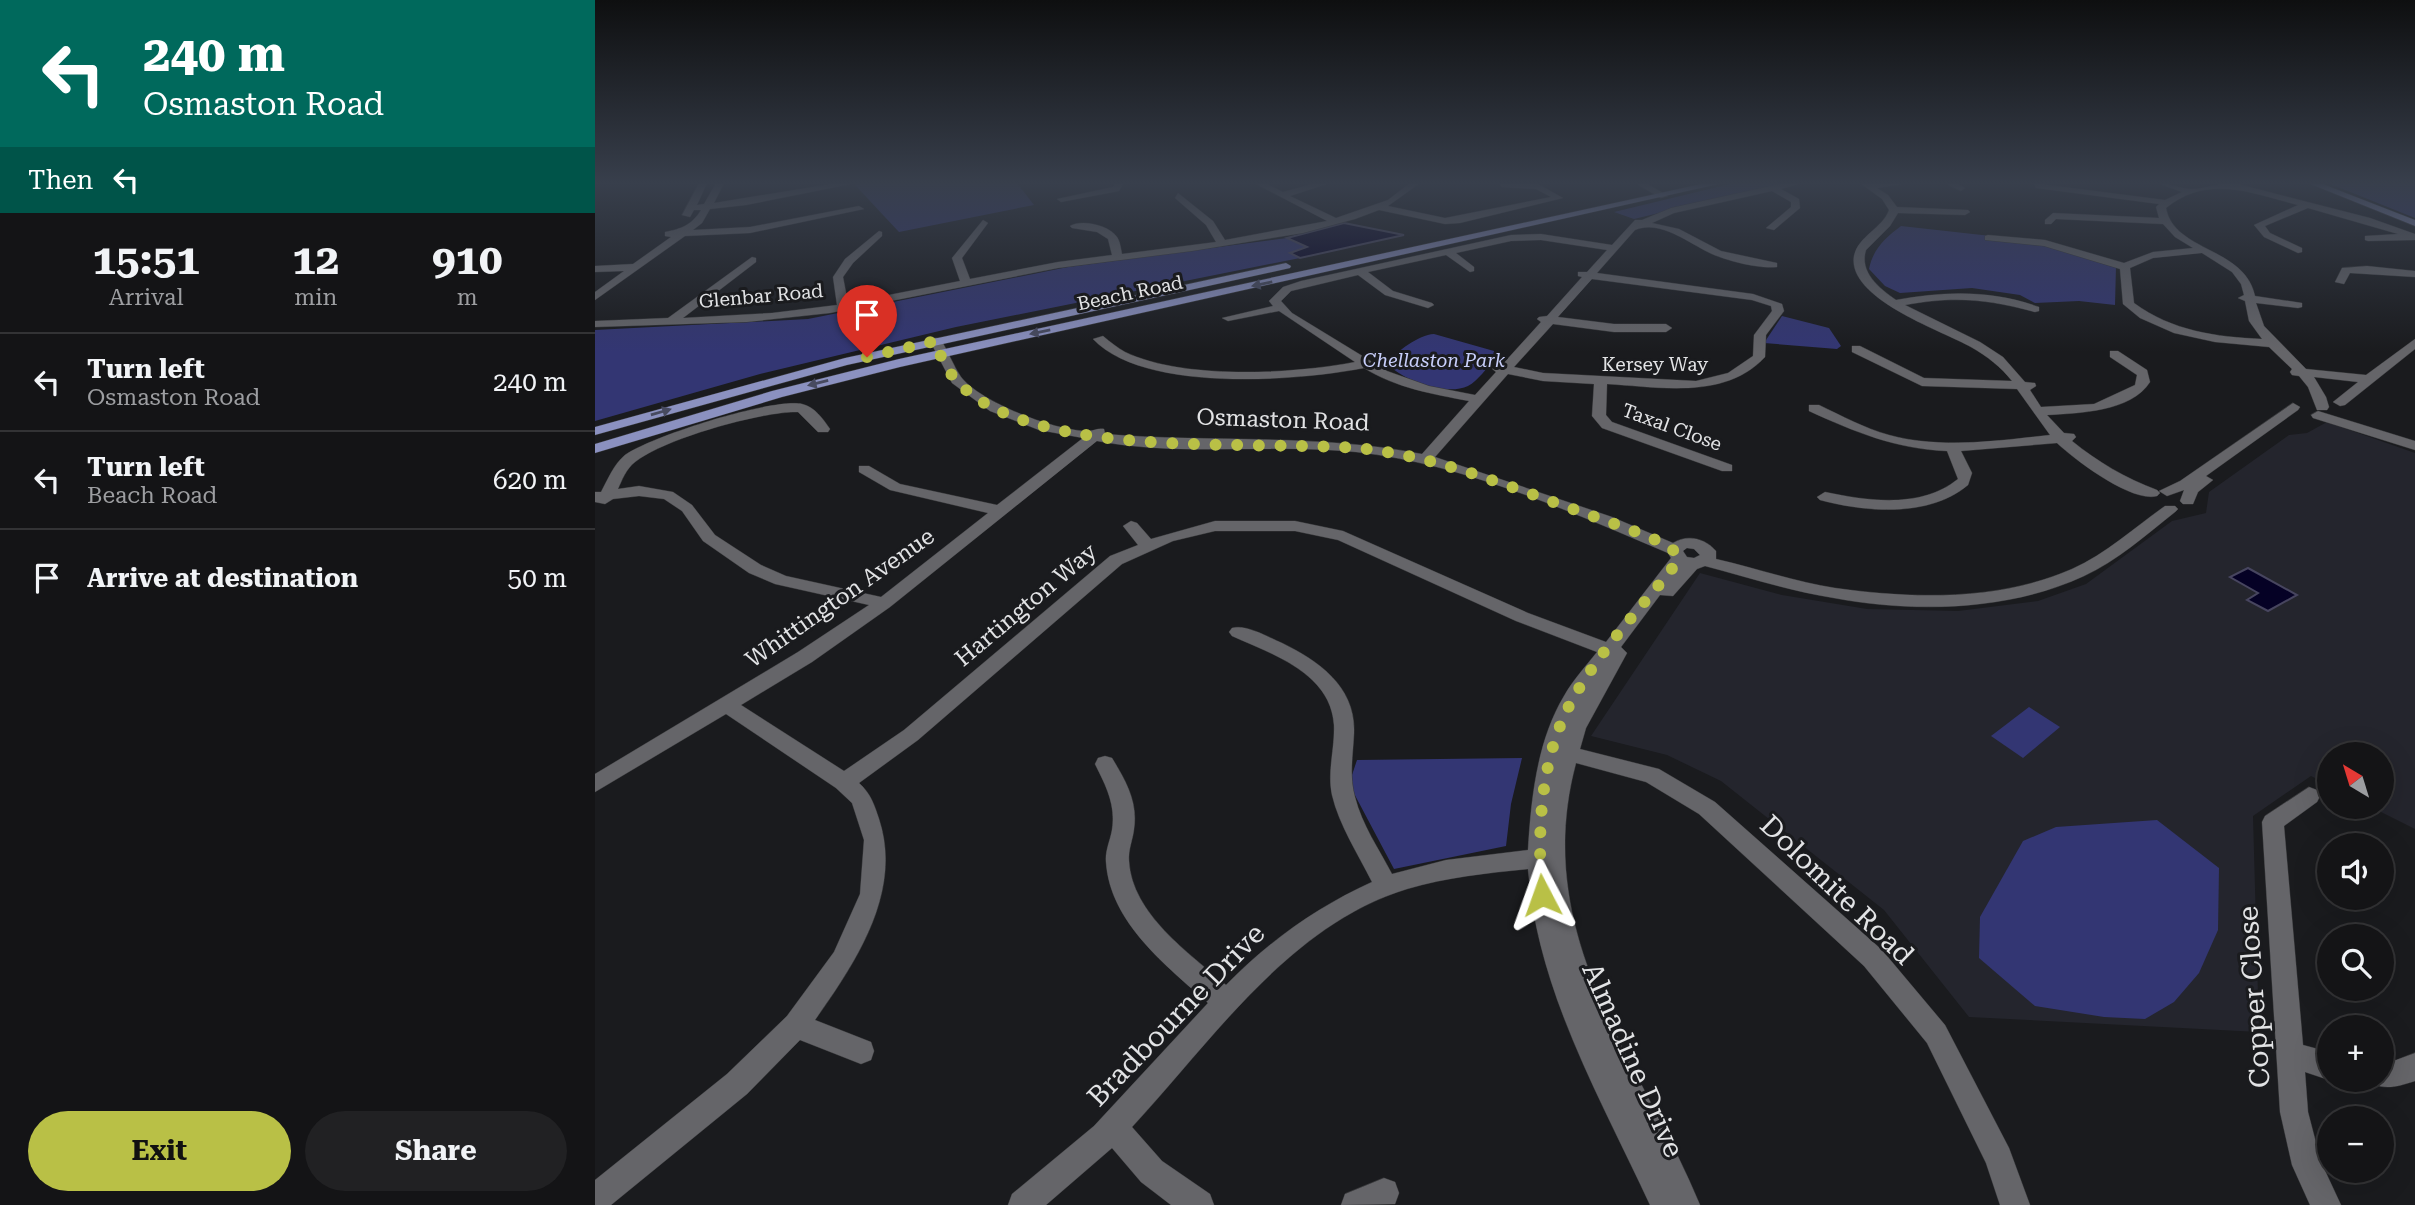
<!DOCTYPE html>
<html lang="en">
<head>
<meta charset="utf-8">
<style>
	body { margin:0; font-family:"Roboto Serif",serif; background:#212123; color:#f1f3f6; height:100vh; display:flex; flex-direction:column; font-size:26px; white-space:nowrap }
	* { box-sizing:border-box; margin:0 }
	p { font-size:23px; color:#9d9ea1 }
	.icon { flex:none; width:38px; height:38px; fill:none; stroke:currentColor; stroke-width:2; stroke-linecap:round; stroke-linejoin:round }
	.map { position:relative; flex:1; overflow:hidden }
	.drawer { display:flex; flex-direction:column; background:#141416; width:595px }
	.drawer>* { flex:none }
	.banner { background:#00695c; color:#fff; overflow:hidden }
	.needle { width:46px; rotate:322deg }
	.controls { position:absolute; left:1722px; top:742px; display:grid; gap:14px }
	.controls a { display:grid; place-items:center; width:77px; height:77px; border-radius:50%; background:#141416; box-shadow:0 7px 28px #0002,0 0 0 2px #333335; font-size:35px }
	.pin { position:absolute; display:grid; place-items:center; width:60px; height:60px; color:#fff; margin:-72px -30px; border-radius:50% 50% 50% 0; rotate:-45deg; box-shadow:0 0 7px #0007 }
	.pin .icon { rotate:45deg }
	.me { position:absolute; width:77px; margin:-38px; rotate:356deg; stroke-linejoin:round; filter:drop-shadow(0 0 5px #0008) }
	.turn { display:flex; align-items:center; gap:24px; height:147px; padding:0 28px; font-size:32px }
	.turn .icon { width:91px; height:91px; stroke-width:2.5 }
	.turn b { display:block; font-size:49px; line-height:60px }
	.then { display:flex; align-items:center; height:66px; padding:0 28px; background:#0003; gap:14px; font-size:26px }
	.eta { display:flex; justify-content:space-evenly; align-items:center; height:119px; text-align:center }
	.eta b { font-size:42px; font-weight:700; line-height:49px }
	.button { display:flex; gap:14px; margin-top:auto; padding:14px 28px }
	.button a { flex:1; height:80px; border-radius:42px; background:#b9c046; color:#111; font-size:28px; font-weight:700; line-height:80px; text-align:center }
	.button a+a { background:#212123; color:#f1f3f6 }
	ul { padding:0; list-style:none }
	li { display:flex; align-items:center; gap:21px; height:98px; padding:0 28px; border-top:2px solid #333335 }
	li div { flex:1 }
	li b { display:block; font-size:26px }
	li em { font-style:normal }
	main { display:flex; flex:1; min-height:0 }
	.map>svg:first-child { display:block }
	.built { fill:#24252d }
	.green { fill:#333673 }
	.water { fill:#050125; stroke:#47455f; stroke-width:2 }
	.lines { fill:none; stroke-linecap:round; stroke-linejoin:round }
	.minor-casing { stroke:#363739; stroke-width:1 }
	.major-casing { stroke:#363739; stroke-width:1 }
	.minor { fill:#656569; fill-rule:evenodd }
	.major { fill:#8b91c0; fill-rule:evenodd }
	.oneway { fill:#474a5f }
	.route { stroke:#b9c046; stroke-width:12; stroke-dasharray:0 21.6 }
	.labels { text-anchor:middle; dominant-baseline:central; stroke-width:6; stroke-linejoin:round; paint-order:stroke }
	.far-street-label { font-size:19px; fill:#e2e3e5; stroke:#1a1b1e }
	.far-park-label { font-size:19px; font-style:italic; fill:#c8cffb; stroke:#1a1b1e }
	.street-label { font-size:23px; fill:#e2e3e5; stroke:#1a1b1e }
	.near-street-label { font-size:28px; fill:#e2e3e5; stroke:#1a1b1e }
</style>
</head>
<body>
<main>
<section class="drawer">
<div class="banner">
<div class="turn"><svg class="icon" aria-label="left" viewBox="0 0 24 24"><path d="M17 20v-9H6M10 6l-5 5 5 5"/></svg><div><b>240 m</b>Osmaston Road</div></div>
<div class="then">Then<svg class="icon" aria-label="left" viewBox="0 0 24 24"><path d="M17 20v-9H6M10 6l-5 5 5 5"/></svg></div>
</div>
<div class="eta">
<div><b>15:51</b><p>Arrival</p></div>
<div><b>12</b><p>min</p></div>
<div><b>910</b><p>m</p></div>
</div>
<ul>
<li><svg class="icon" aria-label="left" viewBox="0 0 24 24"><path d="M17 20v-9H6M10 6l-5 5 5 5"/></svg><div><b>Turn left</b><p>Osmaston Road</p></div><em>240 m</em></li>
<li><svg class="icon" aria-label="left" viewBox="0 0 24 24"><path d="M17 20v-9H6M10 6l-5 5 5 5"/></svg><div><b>Turn left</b><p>Beach Road</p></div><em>620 m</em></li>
<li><svg class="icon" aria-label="arrive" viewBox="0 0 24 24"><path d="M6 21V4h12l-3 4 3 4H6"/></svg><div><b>Arrive at destination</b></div><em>50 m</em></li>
</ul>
<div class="button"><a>Exit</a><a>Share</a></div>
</section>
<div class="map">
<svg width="1820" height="1205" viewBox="0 0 1820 1205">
	<rect width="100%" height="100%" fill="#1a1b1e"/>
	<polygon class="built" points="1732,422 1820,453 1820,829 1776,807 1787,807 1787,754 1734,754 1734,785 1716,776 1658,816 1664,1032 1374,1017 1289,910 1126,781 1072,755 996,736 1105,573 1187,595 1272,609 1363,611 1443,601 1491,584 1577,521 1611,513 1614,492 1694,435 1712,433"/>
	<g class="green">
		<polygon points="272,183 422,183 439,205 304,232 260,185"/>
		<polygon points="1139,183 1188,183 1039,219 1019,212"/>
		<polygon points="1733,183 1820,183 1820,218"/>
		<path d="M1306,226l126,14 89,26 -1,39 -36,-4 -44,2 -15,-8 -48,-7 -72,5 -15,-7 -16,-17c4,-20 16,-31 32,-43z"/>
		<polygon points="692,238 713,247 696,253 705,258 361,327 165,374 0,421 0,330 213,319 473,267"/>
		<polygon points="1187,316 1234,328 1246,346 1242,349 1169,343"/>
		<path d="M839,334l60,17 1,8c-8,8 -17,22 -27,27 -21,10 -61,-4 -77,-19l-3,-5c10,-11 30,-27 46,-28z"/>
		<polygon points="1434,707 1465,727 1428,758 1396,736"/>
		<polygon points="927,758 916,804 911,846 799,869 754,784 762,760"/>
		<polygon points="1562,820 1624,868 1623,930 1604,973 1579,1002 1550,1019 1509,1017 1440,1006 1384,958 1385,917 1428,841 1461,827"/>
	</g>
	<g class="water">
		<polygon points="749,223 809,235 705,258 695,253 712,247 692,238"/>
		<polygon points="1653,568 1702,595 1673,611 1652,600 1663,593 1635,577"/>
	</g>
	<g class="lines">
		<defs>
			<g id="minor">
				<path d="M104,183h8l-10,22 7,-1 12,-21h8l-10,20 123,-20h19l-110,22 -36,4 -8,14 -9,7 57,-3 109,-21 5,3 -114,24 -65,3 -90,64v-8l29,-21 -29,1v-6l38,-2 38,-27 -6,-1v-4c16,-3 27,-7 36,-22h-7l-4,7 -8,-2z"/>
				<polygon points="521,183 529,183 524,191 466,202 462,199 518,187"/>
				<path d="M659,183h11l18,9 33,-9h14l-40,13 46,22 52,-18 22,-17h10l-32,23 57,12 106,-21 -15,-8 -34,-2 -4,-4 40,1 25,14 -103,25 -15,1 -66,-14 -24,9 -52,14 -111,18 -134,17 -228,45 -83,9 -152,5v-6l73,-3 84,-61 4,1v4l-73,56 89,-5 65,-8 -4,-28 12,-18 34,-28 3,1v4l-29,27 -10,14 5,26 112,-22 -8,-23 31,-38 5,3 -26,35 8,21 88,-17 54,-7 -4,-16 -11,-7 -25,-4 -2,-2c11,-7 39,-1 47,11 3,4 4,12 5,17l94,-12 -10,-17 -31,-27 3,-5 35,28 12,19 102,-19z"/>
				<polygon points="1040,183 1051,183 1073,196 1066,198"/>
				<path d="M1190,183h17l-21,6 18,10 1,9 -26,22 -8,-2 25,-21v-5l-19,-11 -98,22 -22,10 27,6 42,22 56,12v4c-18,2 -49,-6 -65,-13 -22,-10 -52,-35 -77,-24l-38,43 156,21 29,10 2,7 -18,24 -1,22c-40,43 -105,30 -158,27l-1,31 6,7 120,43v6h-10l-120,-43 -10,-12 2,-32 -51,-3 -35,-7 -73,83 177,60 61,26c14,-9 32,-5 43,8v8c39,9 80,23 119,29 78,11 164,13 237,-19 34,-15 63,-42 93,-63h10l3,3 -3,3c-28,22 -58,49 -91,64 -75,35 -170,37 -250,22 -44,-7 -87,-21 -129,-32l-8,3 -24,27 -13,-1 -39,52 6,6 -41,75 -6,21 79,20 56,33 167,148 63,75 64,123 21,57h-30l-14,-42 -59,-120 -63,-77 -165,-152 -53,-32 -70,-19c-46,172 63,295 124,442h-50c-50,-108 -113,-215 -122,-336 -40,4 -81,8 -121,20 -118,36 -195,152 -275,238l30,34 48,33 4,11h-43l-30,-23 -29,-34 -66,57h-38l4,-11 82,-68 114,-123c-41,-37 -98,-80 -102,-141 -1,-11 4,-21 6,-32 4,-25 -6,-44 -17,-66l3,-6 7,-2 7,2c14,23 26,44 22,71 -1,10 -6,21 -5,32 3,53 60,92 97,124 43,-44 91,-78 146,-103 -14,-28 -33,-57 -40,-87 -5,-24 3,-46 2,-70 -3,-52 -62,-71 -102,-89l-3,-4 3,-4c14,-4 36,9 50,15 37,18 74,44 72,90 -1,22 -5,43 1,64 7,28 24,52 37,77l54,-14 82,-10c3,-51 9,-109 36,-154 9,-16 22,-30 33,-44l-81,-31 -178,-81 -43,-9h-80l-42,10 -51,23 -204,176 -59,43c12,11 15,21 20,36 24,73 -23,143 -64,201l56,22 3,9 -3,9 -10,4 -61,-24 -53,54 -136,111h-16v-25l132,-106 60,-58 47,-64 26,-58 4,-54 -12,-37 -16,-15 -110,-74 -131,78v-18l203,-122 71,-47 -94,-21 -26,-11 -46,-32 -21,-30 -18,-12 -25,-3 -26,3 -8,5 -10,-2v-10h6c7,-13 13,-28 24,-37 27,-19 146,-57 177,-51 13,3 21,15 28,25l-2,3h-10l-20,-20c-36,-1 -135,27 -163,50 -9,7 -13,18 -17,27l21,-3 34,6 19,13 23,30 46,30 25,11 95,21 107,-84 -98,-23 -31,-18v-6h10l31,18 97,21 86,-67 -44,-8 -49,-19 -38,-28 -22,-42 2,-3h8c8,13 13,27 21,39 19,25 96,55 128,54 5,0 8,-3 15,-2l1,5c105,9 212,-1 317,20l47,-53c-36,-7 -73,-13 -105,-33 -67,13 -220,25 -271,-29l10,-3c7,6 15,12 22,16 58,28 168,22 230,10l-76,-51 -51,10 -6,-3 51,-12 -4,-5 14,-14 18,-6 210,-46 30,-1 71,11 23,-25h7l29,-12zM946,240l66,10 -20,22h-9v4l4,1 -35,39 -8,1 -2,2 4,3 -39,43h-9l-2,3 5,4 -21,23 -46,-9 -42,-15 -95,-58 -11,-12 10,-10 67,-16 27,20 43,13 6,-3 -2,-2 -39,-12 -25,-19 78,-17 24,17 4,-1v-4l-18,-14 55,-12zM997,279l160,21 19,6 1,5 -18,24 -1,21 -25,17 -32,8 -153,-8 -29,-6 39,-43 61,8h52l6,-4 -6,-4h-52l-56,-7zM502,441c85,16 173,2 259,11 108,12 213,59 312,101l3,5 -65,84 -78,-29 -185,-82 -48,-10h-80l-64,18 -14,-16 -6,-2 -8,5 15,19 -28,11 -206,174 -60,41 -103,-66 71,-43 78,-55zM1092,548l7,1 6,6 -6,3 -7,-1 -4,-6z"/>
				<path d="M1265,183h49l-32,5 11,7 9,12 71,3 2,2 -5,3 -67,-2 -8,13 -24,24c-7,22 13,38 30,50 50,-9 95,-10 143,7v4l-4,1c-48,-13 -81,-16 -130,-7l75,37 23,15 22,25 10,1 1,3 -6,4 11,17 53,-3 41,-19 2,-10 -27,-18v-6h8l29,19 3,12c-19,30 -71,31 -103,33l17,18 10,1 2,3 -4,4c26,21 53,37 85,49l3,3 -3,3c-25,7 -82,-36 -100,-53l-96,8 11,22 -4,12c-39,33 -103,27 -148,15l-3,-3 8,-5c43,9 96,17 133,-13l-11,-28c-51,-2 -92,-19 -138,-40v-6h10c23,11 45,23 70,30 51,14 108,6 161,0l-33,-46 -95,-3 -70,-34v-6h8l64,32 88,3c-11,-14 -25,-25 -41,-34 -28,-16 -124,-48 -117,-91 4,-20 29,-28 35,-46l-7,-11z"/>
				<polygon points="1349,183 1361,183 1370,188 1366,191"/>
				<path d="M1438,183l132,17 17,-8 -25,-9c12,0 24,6 35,6 12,0 27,-6 42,-6l136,35 45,16v6l-47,1 -3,-1v-4l33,-2 -90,-26 -43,18 5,7 32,15v4l-4,1 -34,-16 -10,-12 44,-20c-47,-12 -90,-31 -132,3 8,44 79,39 89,88l47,7v4l-4,1 -42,-5 8,23 42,43 60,6 49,-36v10l-70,56 -5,1 -7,-4 25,-20 -44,-5 12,20 3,10 -2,3h-10l-9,-23 -9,-11 -7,-1 -2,-3 2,-3 -23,-22 -54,-5 -41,-9 -34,-15 -17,-14 -3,-35 -76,-23 -59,-6v-4l3,-1 57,5 79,23 29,-11 40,-4 -18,-11 -12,-13 -107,-5 -5,5h-6v-4l8,-7 106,5 -3,-11 3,-3 -123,-16zM1607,253l30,19 9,12 3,11 -6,3 7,3 4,20 13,18c-46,-2 -90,-8 -128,-36l-4,-35 23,-10z"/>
				<polygon points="1772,266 1820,271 1820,277 1755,273 1749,284 1740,282 1747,268"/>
				<polygon points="1698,403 1705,407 1703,410 1611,476 1618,480 1603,492 1598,504 1588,504 1585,501 1589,490 1572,496 1564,491 1585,481"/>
				<polygon points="1723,411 1820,441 1820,450 1718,418 1716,415"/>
				<polygon points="1714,787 1722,790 1725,796 1722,802 1689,826 1708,1045 1734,1052 1734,1080 1710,1072 1713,1112 1726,1162 1746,1205 1715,1205 1697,1165 1685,1112 1667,822 1670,816"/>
				<path d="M1820,1053v28c-16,5 -27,9 -43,3l-1,-4h11v-20h14z"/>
				<polygon points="789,1178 800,1182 804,1193 800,1204 746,1205 750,1194"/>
			</g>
			<g id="major">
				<polygon points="1111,183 1128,183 305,367 187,397 0,453 0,444 177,391 304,359"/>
				<polygon points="1713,183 1725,183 1820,220 1820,226"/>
				<polygon points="691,263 696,266 695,268 252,365 0,435 0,427 250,358"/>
			</g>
		</defs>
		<use href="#minor" class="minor-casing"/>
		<use href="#major" class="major-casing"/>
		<use href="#minor" class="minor"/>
		<use href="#major" class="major"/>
	</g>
	<defs><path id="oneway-solid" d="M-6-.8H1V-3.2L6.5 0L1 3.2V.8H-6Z" transform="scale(1.75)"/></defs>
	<g class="oneway">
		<use href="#oneway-solid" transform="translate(667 284) rotate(168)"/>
		<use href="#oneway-solid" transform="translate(445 332) rotate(168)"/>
		<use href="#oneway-solid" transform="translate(223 383) rotate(166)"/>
		<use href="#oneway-solid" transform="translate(66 412) rotate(-16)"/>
	</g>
	<linearGradient id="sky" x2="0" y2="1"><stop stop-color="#0e0f10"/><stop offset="0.52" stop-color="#383f4c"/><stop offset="1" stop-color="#383f4c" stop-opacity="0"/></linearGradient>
	<rect width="1820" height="352" fill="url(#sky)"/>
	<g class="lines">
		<path class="route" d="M272,357l69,-16c30,134 337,94 438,109 72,10 139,38 207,62 16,6 83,28 92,38 3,3 3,6 5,9l-7,11c-33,41 -71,81 -97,127 -34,58 -37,133 -32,198"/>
	</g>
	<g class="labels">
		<g class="far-street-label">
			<text transform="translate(535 293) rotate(-12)">Beach Road</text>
			<text transform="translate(166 296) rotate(-5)">Glenbar Road</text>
			<text x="1060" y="364">Kersey Way</text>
			<text transform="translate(1077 427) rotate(20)">Taxal Close</text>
		</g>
		<g class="far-park-label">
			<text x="839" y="360">Chellaston Park</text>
		</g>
		<g class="street-label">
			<text transform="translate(688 420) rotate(2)">Osmaston Road</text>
			<text transform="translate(245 598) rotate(-35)">Whittington Avenue</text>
			<text transform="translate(431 605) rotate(-40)">Hartington Way</text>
		</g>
		<g class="near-street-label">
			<text transform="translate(1242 890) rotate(44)">Dolomite Road</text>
			<text transform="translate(1659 997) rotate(-94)">Copper Close</text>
			<text transform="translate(581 1015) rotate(-46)">Bradbourne Drive</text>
			<text transform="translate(1038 1060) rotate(66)">Almadine Drive</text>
		</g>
	</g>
</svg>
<div class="controls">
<a><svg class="needle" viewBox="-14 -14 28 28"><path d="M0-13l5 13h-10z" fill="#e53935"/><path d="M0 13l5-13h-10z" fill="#9d9ea1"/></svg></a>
<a><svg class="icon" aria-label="sound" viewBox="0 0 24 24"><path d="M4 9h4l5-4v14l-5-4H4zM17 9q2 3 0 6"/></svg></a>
<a><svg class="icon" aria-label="search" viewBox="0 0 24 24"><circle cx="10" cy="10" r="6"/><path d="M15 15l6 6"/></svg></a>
<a>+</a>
<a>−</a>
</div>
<div class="pin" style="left:272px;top:357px;background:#d93025"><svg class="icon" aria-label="arrive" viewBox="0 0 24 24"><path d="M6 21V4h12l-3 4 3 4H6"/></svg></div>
<svg class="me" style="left:947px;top:895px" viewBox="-20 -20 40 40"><path d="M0-17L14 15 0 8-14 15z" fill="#b9c046" stroke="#fff" stroke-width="4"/></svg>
</div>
</main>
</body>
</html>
